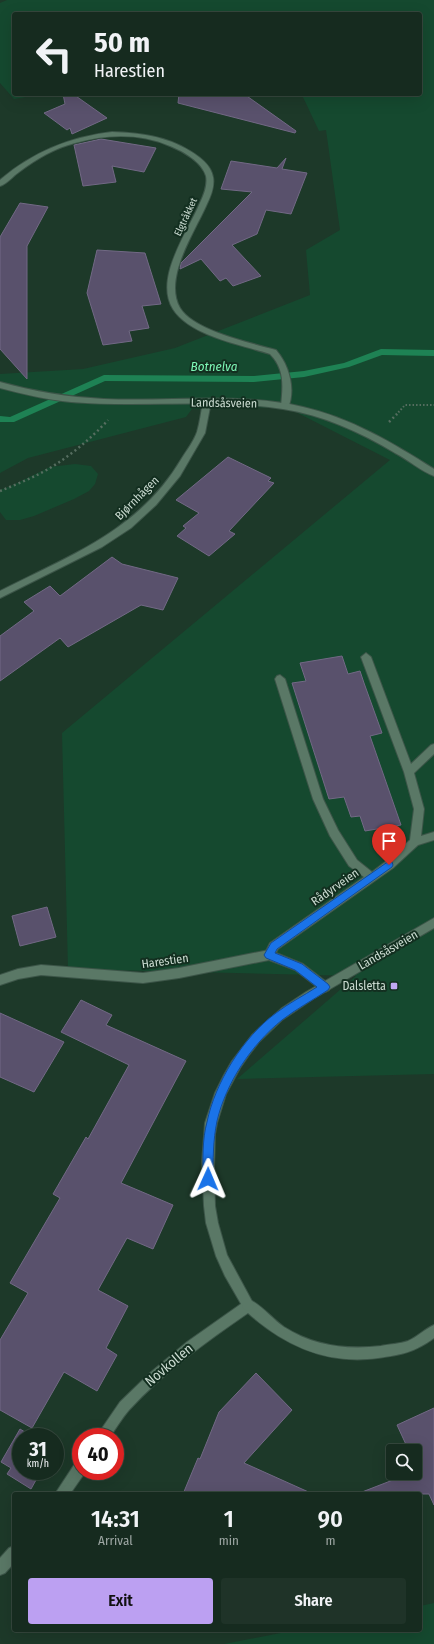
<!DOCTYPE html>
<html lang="en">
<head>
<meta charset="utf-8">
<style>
	body { margin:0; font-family:"Fira Sans Condensed",sans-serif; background:#1f3328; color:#f1f3f6; height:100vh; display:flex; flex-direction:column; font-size:15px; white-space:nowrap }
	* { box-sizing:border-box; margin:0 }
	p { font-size:13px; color:#9ea7a4 }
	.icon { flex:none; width:22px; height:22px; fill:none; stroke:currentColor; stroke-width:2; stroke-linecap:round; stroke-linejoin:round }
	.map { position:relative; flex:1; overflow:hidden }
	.drawer { position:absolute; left:12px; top:1492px; width:410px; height:140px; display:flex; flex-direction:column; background:#162b1f; border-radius:4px; box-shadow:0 4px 16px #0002,0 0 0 1px #35473d }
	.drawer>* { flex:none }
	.top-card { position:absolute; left:12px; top:12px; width:410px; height:84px; border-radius:4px; box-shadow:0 4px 16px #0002,0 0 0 1px #35473d; background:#162b1f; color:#f1f3f6; overflow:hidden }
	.buttons { position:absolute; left:386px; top:1444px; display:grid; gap:8px }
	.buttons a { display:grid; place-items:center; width:36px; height:36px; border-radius:4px; background:#162b1f; box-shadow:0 4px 16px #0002,0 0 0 1px #35473d; font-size:20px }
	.speed { position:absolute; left:12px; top:1428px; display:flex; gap:8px; font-size:20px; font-weight:700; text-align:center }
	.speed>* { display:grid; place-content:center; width:52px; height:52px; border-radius:50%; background:#162b1f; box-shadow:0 4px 16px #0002,0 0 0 1px #35473d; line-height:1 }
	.speed small { font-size:10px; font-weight:400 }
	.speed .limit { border:6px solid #d22; background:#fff; color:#111 }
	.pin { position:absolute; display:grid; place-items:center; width:34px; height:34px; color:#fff; margin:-41px -17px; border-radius:50% 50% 50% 0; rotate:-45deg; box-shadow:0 0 4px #0007 }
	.pin .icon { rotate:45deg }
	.me { position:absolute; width:44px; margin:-22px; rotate:1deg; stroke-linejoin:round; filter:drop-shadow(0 0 3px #0008) }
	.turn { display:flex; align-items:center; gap:14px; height:84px; padding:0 16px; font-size:18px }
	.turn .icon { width:52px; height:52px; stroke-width:2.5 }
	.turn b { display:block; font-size:28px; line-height:34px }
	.eta { display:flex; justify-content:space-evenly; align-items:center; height:68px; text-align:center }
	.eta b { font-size:24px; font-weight:600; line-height:28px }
	.primary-button { display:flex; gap:8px; margin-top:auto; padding:8px 16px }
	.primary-button a { flex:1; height:46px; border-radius:4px; background:#bca0f2; color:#111; font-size:16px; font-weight:600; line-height:46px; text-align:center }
	.primary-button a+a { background:#1f3328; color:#f1f3f6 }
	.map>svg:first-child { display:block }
	.green { fill:#15492f }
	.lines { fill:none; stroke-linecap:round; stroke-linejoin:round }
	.stream { fill:#1e8254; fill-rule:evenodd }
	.building { fill:#59516c; stroke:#726985 }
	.lane-casing { stroke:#3c5548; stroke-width:2 }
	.street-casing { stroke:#3c5548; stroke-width:2 }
	.secondary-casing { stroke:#3c5548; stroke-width:2 }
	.path-far1 { stroke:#566e60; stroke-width:2; stroke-dasharray:1.5 2; stroke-linecap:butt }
	.path { stroke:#566e60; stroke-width:2.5; stroke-dasharray:2 3; stroke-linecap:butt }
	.lane { fill:#5a7866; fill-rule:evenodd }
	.street { fill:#5a7866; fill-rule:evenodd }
	.secondary { fill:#5a7866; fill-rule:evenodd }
	.route { fill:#1a73e8; stroke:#114b97 }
	.poi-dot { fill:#c0a8f3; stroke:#132f20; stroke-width:1.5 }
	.labels { text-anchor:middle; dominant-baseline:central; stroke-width:4; stroke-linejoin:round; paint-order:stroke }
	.far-street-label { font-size:10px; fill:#ccdcd2; stroke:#132f20 }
	.street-label { font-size:12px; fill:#ccdcd2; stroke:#132f20 }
	.poi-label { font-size:12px; fill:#ccdcd2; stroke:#132f20; text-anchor:end }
	.water-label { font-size:13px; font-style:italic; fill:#7ef8b7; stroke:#132f20 }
	.near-street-label { font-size:14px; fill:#ccdcd2; stroke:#132f20 }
</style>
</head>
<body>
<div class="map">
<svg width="434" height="1644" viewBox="0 0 434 1644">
	<rect width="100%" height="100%" fill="#1d3929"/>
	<g class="green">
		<polygon points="7,0 434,0 434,1074 237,1079 356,976 68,969 62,733 390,460 286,407 192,409 186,417 28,458 0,473 0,374 83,369 175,348 310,295 306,250 340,230 326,130 319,131 302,95 300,94 420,94 420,14 14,14 14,94 44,94 14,99 0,83 0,3"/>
		<polygon points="75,464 91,466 98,474 95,484 89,491 74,499 34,516 20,520 6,520 0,512 0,490 11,486 50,467"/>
		<polygon points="434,1603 434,1644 224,1644 296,1630 420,1630 420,1606"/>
	</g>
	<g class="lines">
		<polygon class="stream" points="381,349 434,350 434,356 382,355 349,367 304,377 254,382 105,381 14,422 0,422 0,416 10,417 104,375 254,376 304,371 344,363"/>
	</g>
	<g class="building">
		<polygon points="63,94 73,94 107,118 72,134 70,128 67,130 44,113 65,104"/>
		<polygon points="179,94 244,94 296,131 295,133 178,103"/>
		<polygon points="101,139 156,148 144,172 112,166 116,182 83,186 74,145"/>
		<polygon points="286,158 282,169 307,173 291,214 266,210 257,234 232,245 261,276 233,286 226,278 220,281 201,259 180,269 181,263 252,192 221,189 231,161 277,168"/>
		<polygon points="20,203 48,207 27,246 27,379 0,349 0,237"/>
		<polygon points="97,250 145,253 161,304 142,306 149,328 129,331 132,341 103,345 87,293"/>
		<polygon points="228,457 271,478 268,481 274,483 229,531 235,534 209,556 177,536 186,528 183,526 199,513 176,500"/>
		<polygon points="112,557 122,564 178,578 163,610 141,605 68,647 60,638 0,681 0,636 34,611 24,602 50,586 60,596"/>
		<polygon points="342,656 348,674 360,671 364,683 382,733 370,736 401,825 365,831 360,816 351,817 344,797 329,799 292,683 306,681 300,663"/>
		<polygon points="47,907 56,937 20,946 12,916"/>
		<polygon points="81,1000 112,1015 106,1025 186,1061 121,1183 173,1205 153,1249 127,1238 98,1290 128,1306 106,1348 117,1355 97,1391 64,1372 32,1428 0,1410 0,1340 28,1293 10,1283 60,1198 53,1194 86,1137 88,1139 129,1065 61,1032"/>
		<polygon points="0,1013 64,1042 34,1092 0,1077"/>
		<polygon points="256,1373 292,1410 244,1463 313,1494 183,1494 198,1458 200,1459 219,1412"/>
		<polygon points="434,1408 434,1505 429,1494 363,1494 362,1492 411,1473 415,1473 418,1470 415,1464 415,1451 409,1451 397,1425"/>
		<polygon points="20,1429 33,1437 21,1437 21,1471 41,1471 31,1489 7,1474 11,1468 1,1462"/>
	</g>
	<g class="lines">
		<defs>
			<polygon id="lane" points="366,653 371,657 411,764 431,745 434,744 434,754 414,773 424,809 421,836 434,832 434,840 418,845 393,868 278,949 273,958 269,960 265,958 264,955 270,943 364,877 349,866 330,836 313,799 275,679 277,676 280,675 285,679 323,799 338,830 357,860 372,872 385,862 410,840 414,809 404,772 361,657"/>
			<g id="street">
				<path d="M112,132c27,1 54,4 78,19 10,6 21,14 23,26 2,10 -3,21 -7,29 -12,27 -43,73 -26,102 14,23 71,35 96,42 13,15 20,39 12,58l-3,1 -4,-3c2,-20 4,-37 -11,-52 -28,-9 -80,-18 -97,-45 -19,-30 14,-76 26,-104 4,-8 9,-19 7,-29 -4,-14 -23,-25 -36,-30 -30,-13 -64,-12 -95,-3 -20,5 -39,16 -56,29 -6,4 -12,12 -19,14v-6c33,-28 69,-43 112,-48z"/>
				<path d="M207,399l4,3 -6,31 -25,43 -24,29 -25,23 -29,19 -102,51v-7c71,-36 140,-61 182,-133 5,-8 12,-17 15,-26 3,-10 4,-20 6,-30z"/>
				<polygon points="269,950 303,964 329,984 330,987 329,990 325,992 321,990 295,970 269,960 179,978 143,983 41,975 18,979 0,985 0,975 18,969 41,965 143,973 179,968"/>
				<path d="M248,1299c13,5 24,20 36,28 30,19 62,23 97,19 9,-2 19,-2 27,-5 9,-4 17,-12 26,-16v13c-19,14 -33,17 -56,20 -51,7 -93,-12 -130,-45 -42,29 -84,59 -119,97 -7,8 -13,18 -19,27h-14l24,-35 30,-29 37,-31z"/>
				<polygon points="81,1461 81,1471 86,1471 70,1494 55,1494 76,1462"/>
				<polygon points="14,1546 14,1563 5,1573 0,1575 0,1558 9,1548"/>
			</g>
			<g id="secondary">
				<path d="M0,382c35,10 68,15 104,17 66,3 134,-7 199,8 48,11 90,36 131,62v7c-12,-4 -27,-17 -39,-23 -35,-21 -72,-38 -112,-44 -70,-11 -141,-1 -212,-7 -24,-2 -48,-8 -71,-14z"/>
				<polygon points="434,918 434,928 313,999 282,1020 259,1042 249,1055 240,1068 226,1094 217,1123 215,1134 214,1168 215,1206 218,1223 227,1255 254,1305 252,1309 248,1311 244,1309 225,1276 216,1256 206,1223 204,1206 202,1162 205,1123 215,1093 224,1075 232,1061 252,1035 282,1008 306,992"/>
			</g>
		</defs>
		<use href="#lane" class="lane-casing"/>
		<use href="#street" class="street-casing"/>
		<use href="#secondary" class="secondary-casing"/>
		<polyline class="path-far1" points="396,415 405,405 434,405"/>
		<g class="path">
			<polyline points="389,422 397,414"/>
			<path d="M0,491c12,-5 25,-10 37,-16 25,-12 53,-35 71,-55"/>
		</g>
		<use href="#lane" class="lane"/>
		<use href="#street" class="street"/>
		<use href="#secondary" class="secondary"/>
	</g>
	<path class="route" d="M389,861l3,1 1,3 -1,2 -115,82 -2,4 27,11 26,20 2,3 -2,3c-15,10 -32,19 -46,30 -31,25 -56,63 -65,101 -4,19 -4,39 -4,58l-1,4 -4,1 -4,-1 -1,-4c0,-19 -1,-39 4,-57 8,-39 36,-85 69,-109 13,-10 27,-17 41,-26l-22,-17 -29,-12 -2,-3 7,-12z"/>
	<rect class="poi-dot" x="390" y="982" width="8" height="8" rx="2"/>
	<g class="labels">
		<g class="far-street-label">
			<text transform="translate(186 217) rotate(-65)">Elgtråkket</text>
		</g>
		<g class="street-label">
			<text transform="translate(224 403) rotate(1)">Landsåsveien</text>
			<text transform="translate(137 498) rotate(-45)">Bjørnhågen</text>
			<text transform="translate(335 887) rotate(-35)">Rådyrveien</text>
			<text transform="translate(388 950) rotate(-30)">Landsåsveien</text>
			<text transform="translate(165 961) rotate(-8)">Harestien</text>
		</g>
		<g class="poi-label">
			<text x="386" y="986">Dalsletta</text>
		</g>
		<g class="water-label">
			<text x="214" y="366">Botnelva</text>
		</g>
		<g class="near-street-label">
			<text transform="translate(169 1365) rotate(-40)">Novkollen</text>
		</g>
	</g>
</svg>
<div class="buttons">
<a><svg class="icon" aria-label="search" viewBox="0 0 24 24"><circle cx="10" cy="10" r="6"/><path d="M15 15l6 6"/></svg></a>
</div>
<div class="speed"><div>31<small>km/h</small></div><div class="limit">40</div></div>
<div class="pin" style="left:389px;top:865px;background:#d93025"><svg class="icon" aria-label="arrive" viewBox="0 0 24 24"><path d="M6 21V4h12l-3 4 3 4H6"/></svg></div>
<svg class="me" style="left:208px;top:1179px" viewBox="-20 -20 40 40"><path d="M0-17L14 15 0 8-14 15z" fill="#1a73e8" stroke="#fff" stroke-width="4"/></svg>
<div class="top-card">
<div class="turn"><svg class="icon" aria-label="left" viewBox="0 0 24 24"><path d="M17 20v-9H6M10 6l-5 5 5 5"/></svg><div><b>50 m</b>Harestien</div></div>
</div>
<section class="drawer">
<div class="eta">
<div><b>14:31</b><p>Arrival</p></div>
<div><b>1</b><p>min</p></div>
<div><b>90</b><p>m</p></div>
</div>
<div class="primary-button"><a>Exit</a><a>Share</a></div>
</section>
</div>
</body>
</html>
